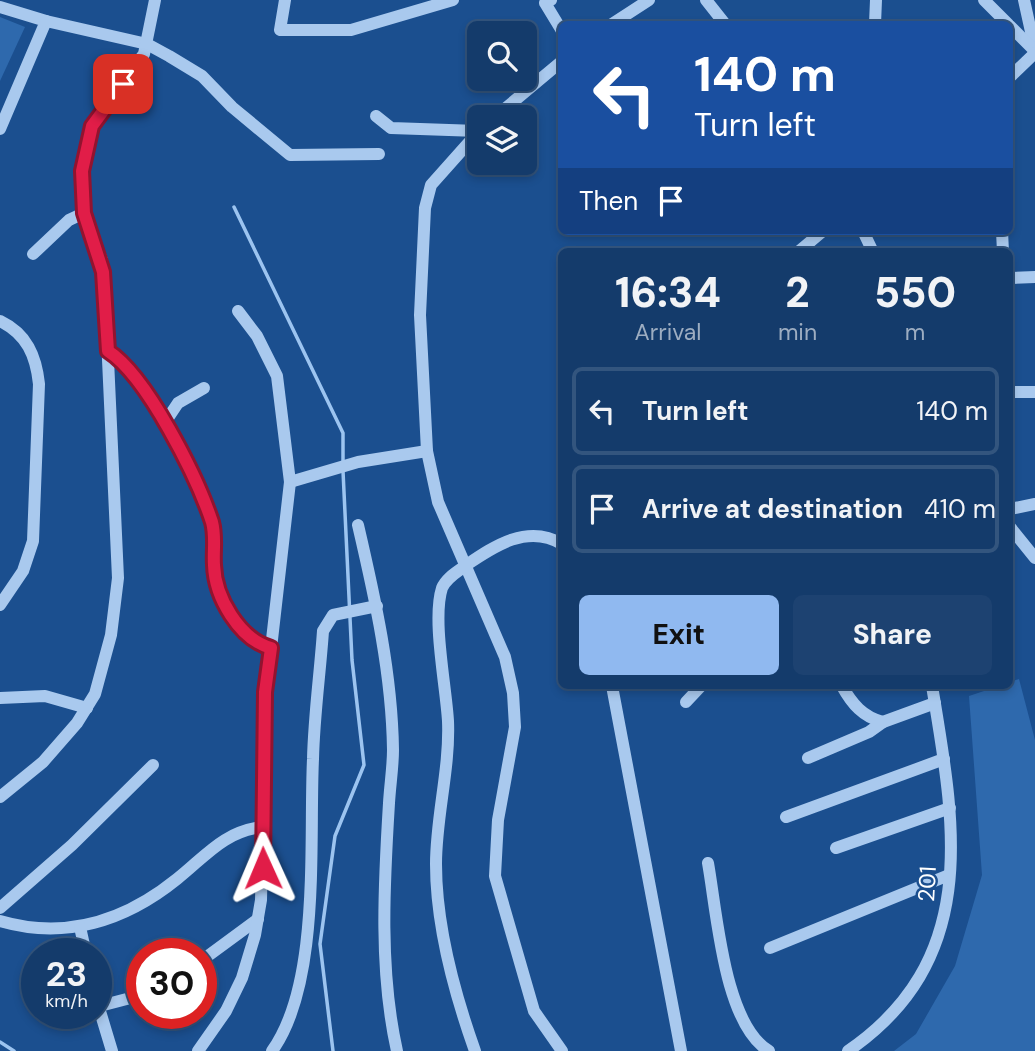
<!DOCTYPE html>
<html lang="en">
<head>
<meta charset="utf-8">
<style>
	body { margin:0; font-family:"DM Sans",sans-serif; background:#1d4271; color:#f1f3f6; height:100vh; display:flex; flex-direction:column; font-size:26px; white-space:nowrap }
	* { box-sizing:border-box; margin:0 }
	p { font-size:23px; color:#9dadc1 }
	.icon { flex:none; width:38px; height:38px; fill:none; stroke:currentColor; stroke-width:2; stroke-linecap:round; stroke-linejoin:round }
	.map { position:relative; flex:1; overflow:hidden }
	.side { position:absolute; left:558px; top:248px; width:455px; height:441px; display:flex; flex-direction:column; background:#143b6b; border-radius:10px; box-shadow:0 4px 10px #0003,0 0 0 2px #33557e }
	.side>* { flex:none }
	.top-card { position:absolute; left:558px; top:21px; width:455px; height:214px; border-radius:10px; box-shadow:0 4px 10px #0003,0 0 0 2px #33557e; background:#1a4fa0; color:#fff; overflow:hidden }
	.fabs { position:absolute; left:467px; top:21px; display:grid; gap:14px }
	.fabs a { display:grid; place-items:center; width:70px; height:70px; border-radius:10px; background:#143b6b; box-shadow:0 4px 10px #0003,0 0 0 2px #33557e; font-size:35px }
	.speed { position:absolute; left:21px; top:938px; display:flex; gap:14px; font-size:35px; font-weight:700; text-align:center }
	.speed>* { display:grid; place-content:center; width:91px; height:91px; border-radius:50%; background:#143b6b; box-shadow:0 4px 10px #0003,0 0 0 2px #33557e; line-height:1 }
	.speed small { font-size:18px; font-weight:400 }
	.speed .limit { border:10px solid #d22; background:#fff; color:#111 }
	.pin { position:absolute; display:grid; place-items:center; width:60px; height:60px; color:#fff; margin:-30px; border-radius:14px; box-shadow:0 4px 10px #0006 }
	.me { position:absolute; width:77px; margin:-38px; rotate:359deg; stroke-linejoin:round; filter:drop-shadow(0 0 5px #0008) }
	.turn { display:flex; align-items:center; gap:24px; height:147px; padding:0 21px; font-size:32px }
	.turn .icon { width:91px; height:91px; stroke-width:2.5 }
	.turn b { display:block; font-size:49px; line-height:60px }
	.then { display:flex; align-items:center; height:66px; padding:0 21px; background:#0003; gap:14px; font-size:26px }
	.eta { display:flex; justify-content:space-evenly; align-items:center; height:119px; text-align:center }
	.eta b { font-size:42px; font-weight:800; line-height:49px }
	.primary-button { display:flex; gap:14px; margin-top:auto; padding:14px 21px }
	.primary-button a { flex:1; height:80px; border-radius:10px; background:#90b9f0; color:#111; font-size:28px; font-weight:800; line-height:80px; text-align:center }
	.primary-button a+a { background:#1d4271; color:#f1f3f6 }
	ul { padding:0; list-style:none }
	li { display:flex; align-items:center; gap:21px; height:88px; margin:0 14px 10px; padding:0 7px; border:4px solid #33557e; border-radius:10px }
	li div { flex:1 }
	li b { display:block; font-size:26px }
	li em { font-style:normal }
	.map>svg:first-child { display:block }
	.green { fill:#2e69ad }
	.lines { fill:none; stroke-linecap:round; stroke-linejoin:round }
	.stream { stroke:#9cc4f0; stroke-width:3.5 }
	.minor { stroke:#a9c9ee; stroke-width:12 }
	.route-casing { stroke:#92132f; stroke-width:18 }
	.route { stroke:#e11d48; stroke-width:12 }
	.labels { text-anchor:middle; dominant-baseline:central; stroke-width:5; stroke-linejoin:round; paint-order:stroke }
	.street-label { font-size:23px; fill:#fff; stroke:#1b4f8f }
</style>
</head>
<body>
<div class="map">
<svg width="1035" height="1051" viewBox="0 0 1035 1051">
	<rect width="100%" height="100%" fill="#1b4f8f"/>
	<g class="green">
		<polygon points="0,17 25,27 0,81"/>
		<polygon points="1019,679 1035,740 1035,1051 894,1051 916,1034 955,966 982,875 969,696 999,686 1010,686 1010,682"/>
	</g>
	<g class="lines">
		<g class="stream">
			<polyline points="234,207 343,433 343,463"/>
			<polyline points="0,1042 14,1051"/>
			<polyline points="333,1051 320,944 335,836 364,765 352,660 343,471"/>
		</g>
		<g class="minor">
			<polyline points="285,0 280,30 351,30 453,0"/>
			<polyline points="551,0 545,3 562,31"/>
			<polyline points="706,0 725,24"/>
			<polyline points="984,0 1008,24"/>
			<polyline points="1024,0 1035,50"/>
			<polyline points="0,7 46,21 0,129"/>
			<polyline points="46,21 147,44 169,56 202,76 232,107 290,155 379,154"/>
			<polyline points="612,24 649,0"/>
			<polyline points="875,24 876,0"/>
			<polyline points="1010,26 1035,51"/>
			<polyline points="1010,77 1035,53"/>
			<polyline points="376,116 391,128 478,131"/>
			<polyline points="495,117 562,61"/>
			<polyline points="480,130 431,185 425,208 420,315 427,451 438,502 505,657 513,693 515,727 498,820 495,876 534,1011 562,1051"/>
			<polyline points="863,231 873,252"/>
			<polyline points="1002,231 1003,252"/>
			<polyline points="798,252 823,231"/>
			<polyline points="33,254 69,220 84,213"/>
			<polyline points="1010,278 1035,277"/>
			<path d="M0,321c27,13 36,35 39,63l-6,157 -10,30 -23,34"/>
			<path d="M108,351c39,25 89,126 103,171 5,15 2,28 3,43 1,32 25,74 57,83"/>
			<polyline points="1010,392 1035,392"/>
			<polyline points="164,424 178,403 204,388"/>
			<polyline points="290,482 358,462 427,451"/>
			<polyline points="1010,509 1035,504"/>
			<path d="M358,525c17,73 34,149 35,225 0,17 -3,35 -4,53 -5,81 -10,168 8,248"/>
			<polyline points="1010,527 1035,558"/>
			<polyline points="612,686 681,1051"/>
			<path d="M842,686c10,18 21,31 41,36"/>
			<polyline points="0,698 45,696 87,708"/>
			<polyline points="686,702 701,686"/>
			<polyline points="808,758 869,732 883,722 935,703"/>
			<polyline points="0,797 43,762 77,723 95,694 111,635 118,578 105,294 102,260 88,226 81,197 87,141 104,106 144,54 155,0"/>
			<polyline points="786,817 944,759"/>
			<polyline points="836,848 950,808"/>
			<path d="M708,863c9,50 16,161 61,188"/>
			<polyline points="0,908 72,845 153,765"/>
			<path d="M0,921c65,19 125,0 177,-42 29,-23 46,-47 85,-52"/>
			<polyline points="80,927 86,954"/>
			<polyline points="770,948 949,875"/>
			<polyline points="201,961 258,919"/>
			<polyline points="96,998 112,1051"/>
			<polyline points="96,1007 142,995"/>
			<polyline points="63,1014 67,1013"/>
			<polyline points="198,1051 226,1011 242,978 255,935 261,900 266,692 290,482 277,376 257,336 238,311"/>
			<path d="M272,1051c49,-68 37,-210 41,-292 1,-43 7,-85 10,-128l10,-16 44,-9"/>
			<path d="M475,1051c-21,-59 -39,-125 -39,-187 0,-48 14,-95 12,-143 -2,-35 -16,-102 -6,-133 4,-10 15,-16 23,-22 28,-19 62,-43 97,-22"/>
			<path d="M848,1051c134,-92 107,-227 84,-365"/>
		</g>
	</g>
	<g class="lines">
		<defs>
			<path id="route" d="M123,84l-31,42 -10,45 2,42 19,59 5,79c39,25 89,126 104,171 4,15 1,28 2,43 1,32 25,74 57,83l-6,44 -2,176"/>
		</defs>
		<use href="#route" class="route-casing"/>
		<use href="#route" class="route"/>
	</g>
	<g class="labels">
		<g class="street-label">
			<text transform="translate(927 884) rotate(-87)">201</text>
		</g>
	</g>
</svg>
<div class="fabs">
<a><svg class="icon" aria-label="search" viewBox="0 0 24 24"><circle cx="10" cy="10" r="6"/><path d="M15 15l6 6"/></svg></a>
<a><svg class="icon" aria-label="layers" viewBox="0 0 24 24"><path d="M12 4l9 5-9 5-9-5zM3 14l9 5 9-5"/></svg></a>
</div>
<div class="speed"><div>23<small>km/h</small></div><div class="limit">30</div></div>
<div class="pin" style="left:123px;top:84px;background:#d93025"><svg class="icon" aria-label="arrive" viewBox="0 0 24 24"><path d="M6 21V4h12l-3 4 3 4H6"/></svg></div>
<svg class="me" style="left:263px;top:868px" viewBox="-20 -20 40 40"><path d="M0-17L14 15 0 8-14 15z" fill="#e11d48" stroke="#fff" stroke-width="4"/></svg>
<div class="top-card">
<div class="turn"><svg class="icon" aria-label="left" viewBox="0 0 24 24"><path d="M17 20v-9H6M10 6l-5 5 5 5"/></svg><div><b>140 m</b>Turn left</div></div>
<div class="then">Then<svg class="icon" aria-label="arrive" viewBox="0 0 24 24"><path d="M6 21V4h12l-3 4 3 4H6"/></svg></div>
</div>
<section class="side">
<div class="eta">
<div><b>16:34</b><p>Arrival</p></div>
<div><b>2</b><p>min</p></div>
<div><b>550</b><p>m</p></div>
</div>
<ul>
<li><svg class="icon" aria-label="left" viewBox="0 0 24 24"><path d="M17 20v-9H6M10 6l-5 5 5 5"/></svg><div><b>Turn left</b></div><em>140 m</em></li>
<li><svg class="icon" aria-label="arrive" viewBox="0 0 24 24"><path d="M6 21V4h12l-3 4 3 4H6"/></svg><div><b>Arrive at destination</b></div><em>410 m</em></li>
</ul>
<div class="primary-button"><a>Exit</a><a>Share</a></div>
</section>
</div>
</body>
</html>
